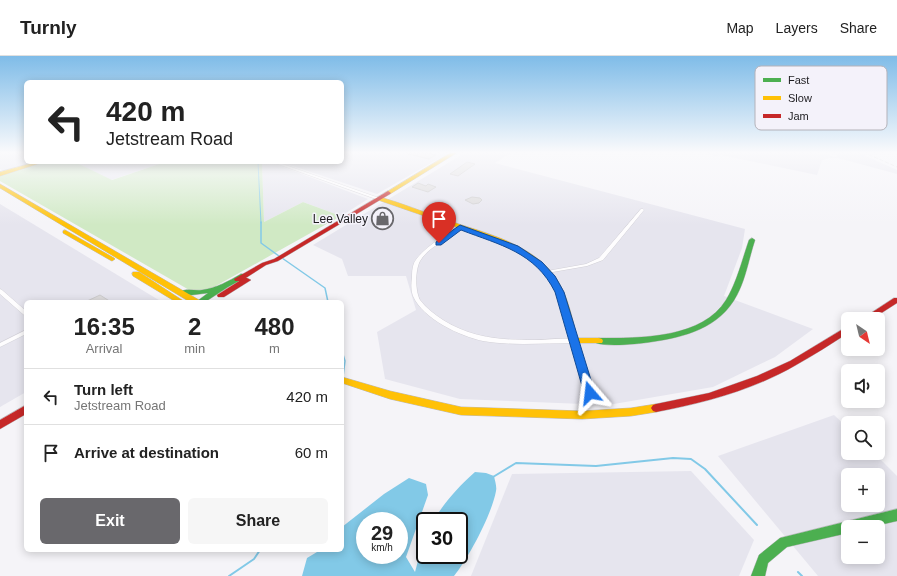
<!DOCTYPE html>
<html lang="en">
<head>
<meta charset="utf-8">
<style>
	body { margin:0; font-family:Helvetica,sans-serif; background:#f6f6f6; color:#222; height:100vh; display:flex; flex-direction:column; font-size:15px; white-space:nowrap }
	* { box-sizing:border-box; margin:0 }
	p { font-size:13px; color:#767676 }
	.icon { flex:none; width:22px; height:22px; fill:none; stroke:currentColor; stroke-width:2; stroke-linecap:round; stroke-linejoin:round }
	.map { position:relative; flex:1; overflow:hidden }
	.details { position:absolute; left:24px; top:244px; width:320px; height:252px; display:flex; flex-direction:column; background:#fff; border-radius:6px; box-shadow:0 2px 10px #0003 }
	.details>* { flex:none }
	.guide { position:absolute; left:24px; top:24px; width:320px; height:84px; border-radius:6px; box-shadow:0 2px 10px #0003; background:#fff; color:#222; overflow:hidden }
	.needle { width:26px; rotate:145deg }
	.controls { position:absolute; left:841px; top:256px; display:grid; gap:8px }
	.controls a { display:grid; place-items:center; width:44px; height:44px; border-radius:6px; background:#fff; box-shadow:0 2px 10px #0003; font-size:20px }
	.speed { position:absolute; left:356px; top:456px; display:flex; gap:8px; font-size:20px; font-weight:700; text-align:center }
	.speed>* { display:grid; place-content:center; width:52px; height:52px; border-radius:50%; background:#fff; box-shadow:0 2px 10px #0003; line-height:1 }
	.speed small { font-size:10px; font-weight:400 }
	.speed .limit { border:2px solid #111; border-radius:6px; background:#fff; color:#111 }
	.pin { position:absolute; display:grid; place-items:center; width:34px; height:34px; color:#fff; margin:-41px -17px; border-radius:50% 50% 50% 0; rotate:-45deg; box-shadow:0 0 4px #0007 }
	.pin .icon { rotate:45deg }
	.me { position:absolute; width:44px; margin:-22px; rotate:343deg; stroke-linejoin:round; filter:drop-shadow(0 0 3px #0008) }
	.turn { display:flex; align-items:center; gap:14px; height:84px; padding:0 16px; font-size:18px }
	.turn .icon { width:52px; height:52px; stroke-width:2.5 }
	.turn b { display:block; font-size:28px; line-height:34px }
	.eta { display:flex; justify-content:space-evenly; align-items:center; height:68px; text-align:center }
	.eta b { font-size:24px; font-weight:600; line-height:28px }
	.button { display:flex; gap:8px; margin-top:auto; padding:8px 16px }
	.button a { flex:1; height:46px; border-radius:6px; background:#69686c; color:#fff; font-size:16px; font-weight:600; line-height:46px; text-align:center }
	.button a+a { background:#f6f6f6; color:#222 }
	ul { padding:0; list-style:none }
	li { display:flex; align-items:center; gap:12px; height:56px; padding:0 16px; border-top:1px solid #e0e0e0 }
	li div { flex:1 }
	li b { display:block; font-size:15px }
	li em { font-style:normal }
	header { display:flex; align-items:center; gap:24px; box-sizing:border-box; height:56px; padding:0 20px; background:#fff; border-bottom:1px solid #e0e0e0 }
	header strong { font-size:19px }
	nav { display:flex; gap:22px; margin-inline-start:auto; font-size:14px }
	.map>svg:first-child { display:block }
	.built { fill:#e6e5ee; fill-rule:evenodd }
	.green { fill:#d0e9c4 }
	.water { fill:#82c9e7; fill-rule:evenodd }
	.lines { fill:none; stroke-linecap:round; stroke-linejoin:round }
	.stream-far2 { stroke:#82c9e7; stroke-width:1 }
	.stream-far1 { stroke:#82c9e7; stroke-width:1.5 }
	.stream { stroke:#82c9e7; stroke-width:2 }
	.building { fill:#dddbdc; stroke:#cecdce }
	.street-casing { stroke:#bcbbbf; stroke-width:0.5 }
	.fast-casing { stroke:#bcbbbf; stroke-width:1 }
	.slow-casing { stroke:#bcbbbf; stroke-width:1 }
	.jam-casing { stroke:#bcbbbf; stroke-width:1 }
	.street { fill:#fefdfe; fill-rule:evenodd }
	.fast { fill:#4caf50; fill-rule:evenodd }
	.slow { fill:#ffc107; fill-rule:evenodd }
	.jam { fill:#c62828; fill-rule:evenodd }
	.rail { stroke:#d6d6d7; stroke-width:1; stroke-dasharray:4 2; stroke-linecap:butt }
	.route { fill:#1a73e8; stroke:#114b97 }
	.labels { text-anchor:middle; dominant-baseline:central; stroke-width:3; stroke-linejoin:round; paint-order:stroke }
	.far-poi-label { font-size:12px; fill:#1e1d20; stroke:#f4f2fa; text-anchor:end }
	.key { fill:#f4f2fa; stroke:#b4b2b9; stroke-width:1 }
	.key-label { font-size:11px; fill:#1e1d20 }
</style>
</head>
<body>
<header>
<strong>Turnly</strong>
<nav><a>Map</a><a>Layers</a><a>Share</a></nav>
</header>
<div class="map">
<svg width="897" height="520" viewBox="0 0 897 520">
	<rect width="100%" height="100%" fill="#f5f4f8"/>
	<g class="built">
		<polygon points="0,96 26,96 26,106 36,106 5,115 0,113"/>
		<polygon points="342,96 450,96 377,138 281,106 342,106"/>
		<polygon points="466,96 513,96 495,107 745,173 742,192 724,240 813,273 775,301 713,331 608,349 460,343 385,323 377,276 416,254 406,220 348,220 342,203 313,189"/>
		<polygon points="698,96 813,96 836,101 838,96 857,96 897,114 897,118 838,102 830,102 822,104 817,119 721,99 716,100"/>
		<polygon points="75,106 165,106 111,124"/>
		<polygon points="262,106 270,106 368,143 341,160 303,146 264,166"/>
		<polygon points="0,148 162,246 26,246 26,336 0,351"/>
		<path d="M834,359l14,13v25h26l23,23v100h-79l-100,-120zM848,419h30v30h-30zM848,471h30v30h-30z"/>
		<polygon points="691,415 754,484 739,520 471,520 512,418"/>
	</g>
	<polygon class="green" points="45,106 75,106 112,124 165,106 262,106 264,166 303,146 341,160 214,231 200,235 191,235 0,125 0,120 3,119"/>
	<path class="water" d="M475,416l11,1 8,3c1,5 3,11 2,15 -4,23 -28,68 -42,85h-152l5,-18 10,-6 1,-2h24v-23l42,-33 25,-16 17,6 2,11 -22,62 9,15 10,-37v20h34v-34h-26c12,-19 25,-34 42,-49zM365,465h34v34h-34z"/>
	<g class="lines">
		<polyline class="stream-far2" points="258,106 261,167"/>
		<g class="stream-far1">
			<polyline points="261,166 261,187 279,200"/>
			<polyline points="282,202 325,232 328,246"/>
			<polyline points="342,295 345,305 343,321"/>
		</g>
		<g class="stream">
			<polyline points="493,421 516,407 596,410 673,402 691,403 705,413 757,469"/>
			<polyline points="798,516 802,520"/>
			<polyline points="229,520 254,503 260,494"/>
		</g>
	</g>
	<g class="building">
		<polygon points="408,96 425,96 436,99 429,103 408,98"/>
		<polygon points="467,106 475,108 458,120 450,118"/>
		<polygon points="418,127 426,130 428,128 436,131 428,136 412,131"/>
		<polygon points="472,141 480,142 482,144 479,147 473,148 465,144"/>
		<polygon points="100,239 111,246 85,246"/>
	</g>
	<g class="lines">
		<defs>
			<g id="street">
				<polygon points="272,106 277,106 382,143 379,144"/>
				<polygon points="641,153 643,153 644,154 603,204 587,210 547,217 545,216 547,215 586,208 599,202"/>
				<path d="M458,170h2l2,1c-13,12 -33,19 -42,34 -5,9 -5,30 0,39 6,8 14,14 23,20 29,18 57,20 91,20 13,0 29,-3 42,0l18,58 -1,2 -2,1 -2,-1 -1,-2 -16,-55c-30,0 -60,3 -89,-2 -23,-5 -60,-22 -70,-45 -2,-6 -2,-12 -1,-18 0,-5 0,-10 2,-15 7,-14 32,-28 44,-37z"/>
				<polygon points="0,233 2,234 26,255 26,260 24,259 0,238"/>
				<polygon points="26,274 26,278 0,291 0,287"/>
			</g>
			<g id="fast">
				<path d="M752,182l3,2c-6,18 -9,38 -18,55 -17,33 -52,42 -86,47 -13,2 -43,5 -55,1l-1,-2 1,-2 3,-1c40,0 103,1 127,-38 11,-18 16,-40 23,-60z"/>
				<path d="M241,218h6l1,2 -20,11 -23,15h-9l12,-9 -16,2 -11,-1 -1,-2c5,-4 15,-1 22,-2 14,-2 27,-9 39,-16z"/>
				<polygon points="897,453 897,465 871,471 848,471 848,477 787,491 768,507 765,520 751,520 759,499 780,482"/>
			</g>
			<g id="slow">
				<polygon points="452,96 458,96 390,138 385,137"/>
				<polygon points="36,106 44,106 0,120 0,116"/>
				<polygon points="0,128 199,244 200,246 190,246 0,132"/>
				<path d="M380,141c22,6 43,15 64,22 39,14 87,23 112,59 12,18 16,39 21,60h22l3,1 1,2 -1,2h-31l-12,-43 -6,-15 -13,-17 -10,-9 -12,-8 -27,-12 -113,-39 -1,-1z"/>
				<polygon points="65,174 114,202 115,203 112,205 110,204 63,177 63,175"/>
				<polygon points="133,216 139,216 185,246 176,246 133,220 132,218"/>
				<polygon points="342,321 390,335 461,351 582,355 631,352 656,348 659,349 661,352 659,355 656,356 631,360 582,363 461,359 390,343 342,327"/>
			</g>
			<g id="jam">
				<polygon points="388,135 391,137 390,138 278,205 266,209 241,225 235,225 234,223 262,207 274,203"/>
				<polygon points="244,222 247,222 251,224 224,241 218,241 217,239"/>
				<polygon points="894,242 897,242 897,247 872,263 862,263"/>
				<path d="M848,270v7c-17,11 -34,22 -52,32 -43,25 -92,38 -140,47l-3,-1 -2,-3 2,-3 3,-1 53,-11 48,-17 33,-15z"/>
				<polygon points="26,349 26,358 0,373 0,364"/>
			</g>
		</defs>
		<use href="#street" class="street-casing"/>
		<use href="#fast" class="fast-casing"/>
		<use href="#slow" class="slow-casing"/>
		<use href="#jam" class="jam-casing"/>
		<use href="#street" class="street"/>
		<use href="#fast" class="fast"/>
		<use href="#slow" class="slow"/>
		<use href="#jam" class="jam"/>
		<polyline class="rail" points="863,96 897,111"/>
	</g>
	<linearGradient id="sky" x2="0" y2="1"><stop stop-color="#7fbce8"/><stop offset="0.57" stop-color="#fafafc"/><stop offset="1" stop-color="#fafafc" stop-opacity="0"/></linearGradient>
	<rect width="897" height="169" fill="url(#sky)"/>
	<path class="route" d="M460,169l58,21 24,16 13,14 9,16 31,101 -1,3 -4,2 -4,-2 -2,-3 -29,-101c-20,-40 -55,-47 -94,-62l-20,15h-5v-3z"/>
	<defs>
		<symbol id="shop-ring" viewBox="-11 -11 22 22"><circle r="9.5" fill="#f4f2fa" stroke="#69686c" stroke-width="1.5"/><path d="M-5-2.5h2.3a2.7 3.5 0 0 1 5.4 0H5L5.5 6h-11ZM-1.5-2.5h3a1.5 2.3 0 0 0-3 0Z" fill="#69686c"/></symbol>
	</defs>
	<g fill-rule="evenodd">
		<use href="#shop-ring" x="370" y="150" width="25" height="25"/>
	</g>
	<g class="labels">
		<g class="far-poi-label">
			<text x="368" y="163">Lee Valley</text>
		</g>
	</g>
	<rect x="755" y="10" width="132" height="64" rx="6" class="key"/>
	<rect x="763" y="22" width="18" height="4" fill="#4caf50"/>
	<rect x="763" y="40" width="18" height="4" fill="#ffc107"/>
	<rect x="763" y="58" width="18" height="4" fill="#c62828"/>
	<g class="key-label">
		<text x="788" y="28">Fast</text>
		<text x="788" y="46">Slow</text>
		<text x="788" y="64">Jam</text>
	</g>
</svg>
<div class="controls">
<a><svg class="needle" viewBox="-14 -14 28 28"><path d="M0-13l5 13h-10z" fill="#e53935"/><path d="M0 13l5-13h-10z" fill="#767676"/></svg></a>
<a><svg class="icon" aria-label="sound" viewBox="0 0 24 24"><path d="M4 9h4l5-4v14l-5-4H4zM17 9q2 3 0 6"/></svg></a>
<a><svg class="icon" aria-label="search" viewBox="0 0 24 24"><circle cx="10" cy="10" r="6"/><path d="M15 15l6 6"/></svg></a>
<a>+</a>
<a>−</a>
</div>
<div class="speed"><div>29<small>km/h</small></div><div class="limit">30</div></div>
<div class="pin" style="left:439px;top:187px;background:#d93025"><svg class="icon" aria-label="arrive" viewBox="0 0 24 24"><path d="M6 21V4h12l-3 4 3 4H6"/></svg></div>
<svg class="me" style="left:590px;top:337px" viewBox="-20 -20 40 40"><path d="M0-17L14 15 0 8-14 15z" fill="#1a73e8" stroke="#fff" stroke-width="4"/></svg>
<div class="guide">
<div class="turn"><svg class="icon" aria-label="left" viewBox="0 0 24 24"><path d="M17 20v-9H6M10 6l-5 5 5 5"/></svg><div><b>420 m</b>Jetstream Road</div></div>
</div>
<section class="details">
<div class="eta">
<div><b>16:35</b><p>Arrival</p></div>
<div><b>2</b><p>min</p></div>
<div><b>480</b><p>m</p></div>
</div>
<ul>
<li><svg class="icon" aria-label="left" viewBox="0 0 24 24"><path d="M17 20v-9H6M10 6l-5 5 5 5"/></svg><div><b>Turn left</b><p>Jetstream Road</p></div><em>420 m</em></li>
<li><svg class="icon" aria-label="arrive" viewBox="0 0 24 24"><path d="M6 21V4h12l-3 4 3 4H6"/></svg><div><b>Arrive at destination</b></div><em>60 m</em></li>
</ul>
<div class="button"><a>Exit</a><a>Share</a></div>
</section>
</div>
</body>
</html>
